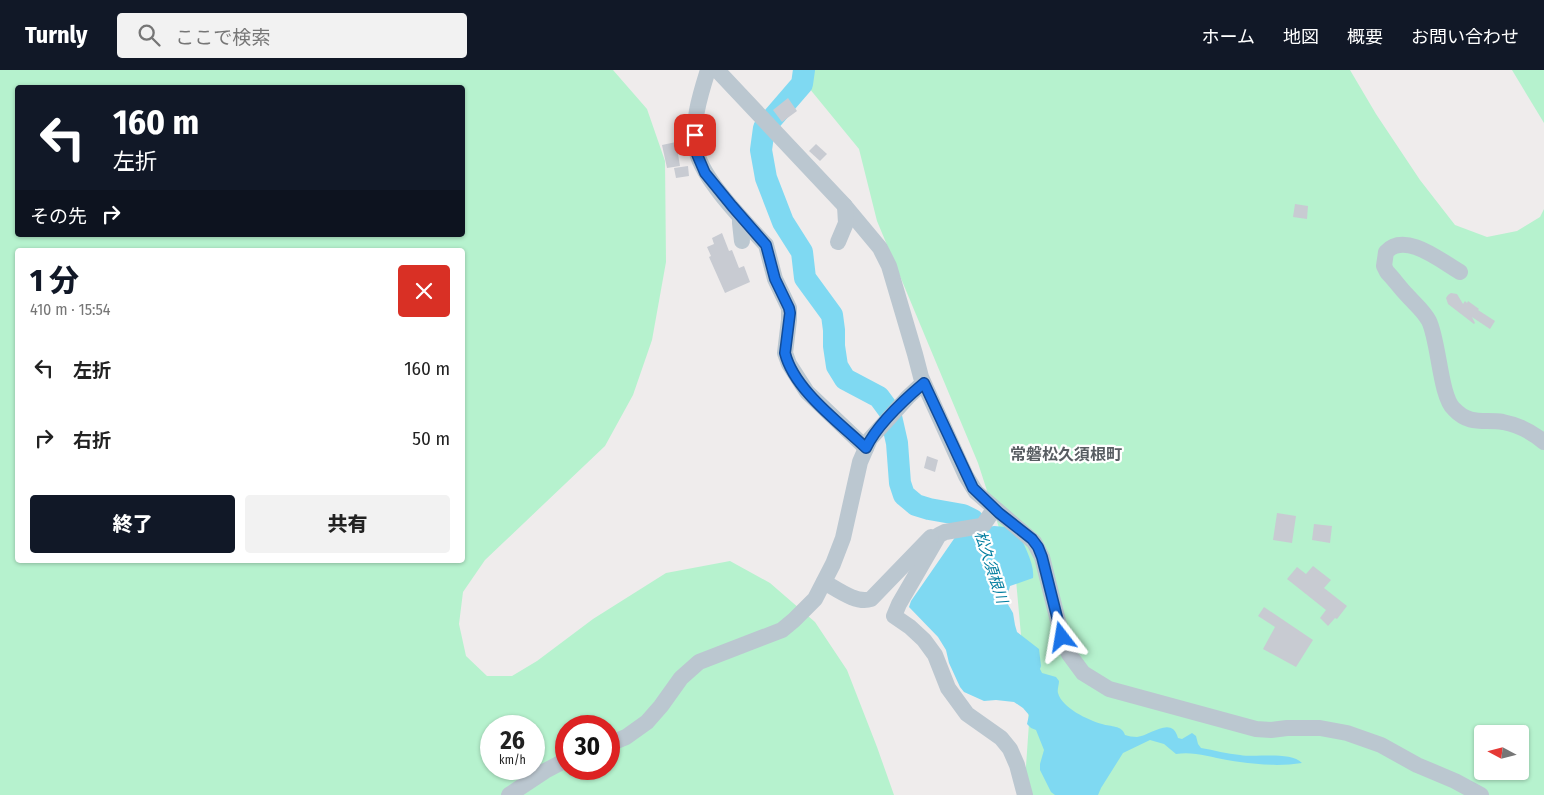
<!DOCTYPE html>
<html lang="ja">
<head>
<meta charset="utf-8">
<style>
	body { margin:0; font-family:"Fira Sans Condensed","Noto Sans JP",sans-serif; background:#f2f2f2; color:#222; height:100vh; display:flex; flex-direction:column; font-size:19px; white-space:nowrap }
	* { box-sizing:border-box; margin:0 }
	p { font-size:16px; color:#767676 }
	.icon { flex:none; width:28px; height:28px; fill:none; stroke:currentColor; stroke-width:2; stroke-linecap:round; stroke-linejoin:round }
	.map { position:relative; flex:1; overflow:hidden }
	.drawer { position:absolute; left:15px; top:178px; width:450px; height:315px; display:flex; flex-direction:column; background:#fff; border-radius:5px; box-shadow:0 1px 4px #0004 }
	.drawer>* { flex:none }
	.top-card { position:absolute; left:15px; top:15px; width:450px; height:152px; border-radius:5px; box-shadow:0 1px 4px #0004; background:#111827; color:#fff; overflow:hidden }
	.needle { width:32px; rotate:277deg }
	.fabs { position:absolute; left:1474px; top:655px; display:grid; gap:10px }
	.fabs a { display:grid; place-items:center; width:55px; height:55px; border-radius:5px; background:#fff; box-shadow:0 1px 4px #0004; font-size:25px }
	.speed { position:absolute; left:480px; top:645px; display:flex; gap:10px; font-size:25px; font-weight:700; text-align:center }
	.speed>* { display:grid; place-content:center; width:65px; height:65px; border-radius:50%; background:#fff; box-shadow:0 1px 4px #0004; line-height:1 }
	.speed small { font-size:12px; font-weight:400 }
	.speed .limit { border:8px solid #d22; background:#fff; color:#111 }
	.pin { position:absolute; display:grid; place-items:center; width:42px; height:42px; color:#fff; margin:-21px; border-radius:10px; box-shadow:0 2px 8px #0006 }
	.me { position:absolute; width:55px; margin:-28px; rotate:346deg; stroke-linejoin:round; filter:drop-shadow(0 0 4px #0008) }
	.turn { display:flex; align-items:center; gap:18px; height:105px; padding:0 15px; font-size:22px }
	.turn .icon { width:65px; height:65px; stroke-width:2.5 }
	.turn b { display:block; font-size:35px; line-height:42px }
	.then { display:flex; align-items:center; height:48px; padding:0 15px; background:#0003; gap:10px; font-size:19px }
	.round { display:grid; place-items:center; flex:none; width:52px; height:52px; border-radius:5px; background:#f2f2f2 }
	.head { display:flex; align-items:center; justify-content:space-between; height:85px; padding:0 15px }
	h1 { font-size:30px; font-weight:800; line-height:38px; color:#111827 }
	.primary-button { display:flex; gap:10px; margin-top:auto; padding:10px 15px }
	.primary-button a { flex:1; height:58px; border-radius:5px; background:#111827; color:#fff; font-size:20px; font-weight:800; line-height:58px; text-align:center }
	.primary-button a+a { background:#f2f2f2; color:#222 }
	ul { padding:0; list-style:none }
	li { display:flex; align-items:center; gap:15px; height:70px; padding:0 15px }
	li div { flex:1 }
	li b { display:block; font-size:19px }
	li em { font-style:normal }
	header { display:flex; align-items:center; gap:30px; box-sizing:border-box; height:70px; padding:0 25px; background:#111827; color:#fff }
	header strong { font-size:24px }
	nav { display:flex; gap:28px; margin-inline-start:auto; font-size:18px }
	.search { width:350px; height:45px; background:#f2f2f2; display:flex; align-items:center; gap:12px; box-sizing:border-box; padding:0 18px; border-radius:5px; color:#767676; font-size:19px }
	.map>svg:first-child { display:block }
	.green { fill:#b6f2ce; fill-rule:evenodd }
	.water { fill:#7fd9f2 }
	.lines { fill:none; stroke-linecap:round; stroke-linejoin:round }
	.river { stroke:#7fd9f2; stroke-width:22 }
	.building { fill:#c8cbd2 }
	.minor { stroke:#bbc7d0; stroke-width:16 }
	.route-casing { stroke:#114b97; stroke-width:12 }
	.route { stroke:#1a73e8; stroke-width:9 }
	.labels { text-anchor:middle; dominant-baseline:central; stroke-width:4.5; stroke-linejoin:round; paint-order:stroke }
	.water-label { font-size:15px; font-style:italic; fill:#037ea0; stroke:#fff }
	.quarter-label { font-size:16px; font-weight:bold; fill:#585d62; stroke:#fff }
</style>
</head>
<body>
<header>
<strong>Turnly</strong>
<div class="search"><svg class="icon" aria-label="search" viewBox="0 0 24 24"><circle cx="10" cy="10" r="6"/><path d="M15 15l6 6"/></svg>ここで検索</div>
<nav><a>ホーム</a><a>地図</a><a>概要</a><a>お問い合わせ</a></nav>
</header>
<div class="map">
<svg width="1544" height="725" viewBox="0 0 1544 725">
	<rect width="100%" height="100%" fill="#efecec"/>
	<g class="green">
		<path d="M0,0h613l34,39 18,52 1,101 -14,78 -19,55 -28,51 -120,114 -22,32 -4,32 7,32 21,20h25l25,-15 56,-42 73,-46 64,-12 40,22 45,39 32,48 30,77 17,48h-894zM18,18h444v147h-444zM18,180h444v310h-444zM491,656h43v43h-43zM566,656h43v43h-43z"/>
		<path d="M796,0h554l26,44 44,66 35,45 32,12 30,-6 23,-14 4,-8v586h-520l5,-72 -13,-143 -38,-117 -101,-242 -18,-72 -59,-72zM1482,664h38v37h-38z"/>
		<polygon points="1512,0 1544,0 1544,53"/>
	</g>
	<path class="water" d="M994,456l12,1 11,3c6,13 18,34 16,48l-23,8 -4,15 7,12 2,12 2,7 22,17 2,17 -1,3 2,4 14,4 3,4c0,4 -2,9 -1,12 4,15 30,27 44,31 9,3 20,1 23,11 3,1 8,2 12,2 13,-1 35,-22 41,1l4,1 10,-6 4,3 2,8 3,4c13,2 26,6 39,7 16,3 50,-4 62,8 -25,4 -51,1 -75,-3 -17,-3 -34,-9 -51,-6l-12,-10 -14,-4 -27,13 -22,35 -3,7h-43l-4,-3 -11,-22v-6l4,-14 -8,-20 -5,-2 -4,-4 2,-9 -6,-7 -9,-6 -18,-2 -12,1 -20,-9 -4,-5 -11,-24 -3,-13 -8,-13 -29,-30 2,-6 47,-68z"/>
	<g class="lines">
		<polyline class="river" points="804,0 802,14 764,58 761,80 766,108 783,152 802,182 805,208 832,245 834,260 834,276 837,296 845,309 879,327 890,342 897,373 900,413 904,425 916,435 929,439 963,445 973,450 981,460 987,475"/>
	</g>
	<g class="building">
		<polygon points="788,28 797,41 782,52 773,40"/>
		<polygon points="676,72 680,96 667,98 662,75"/>
		<polygon points="816,74 827,84 820,91 809,81"/>
		<polygon points="688,96 689,106 676,108 674,98"/>
		<polygon points="1295,134 1308,136 1307,149 1293,147"/>
		<polygon points="722,163 729,181 732,180 739,198 744,196 750,212 725,223 709,187 711,186 707,177 714,174 712,168"/>
		<polygon points="1451,223 1457,224 1463,234 1465,231 1467,233 1468,231 1479,239 1478,240 1495,251 1490,259 1472,247 1475,253 1474,254 1448,234 1446,228 1448,225"/>
		<polygon points="927,386 938,390 935,402 924,398"/>
		<polygon points="1277,443 1296,446 1292,473 1273,470"/>
		<polygon points="1314,454 1332,456 1330,473 1312,470"/>
		<polygon points="1313,496 1331,510 1324,518 1347,536 1337,549 1335,548 1328,556 1320,548 1326,540 1287,509 1297,497 1306,504"/>
		<polygon points="1264,537 1313,570 1296,597 1263,579 1275,557 1258,546"/>
	</g>
	<g class="lines">
		<g class="minor">
			<path d="M708,0c-8,25 -18,57 -11,83 7,28 49,70 69,92l9,34 14,29v12l-4,33 4,11 18,28 59,56"/>
			<polyline points="717,0 845,136 880,178 889,196 915,284 921,307 966,406 976,422 1034,472 1042,487 1062,567 1069,584 1083,603 1109,619 1256,659 1271,660 1287,658 1320,658 1347,663 1381,675 1417,695 1455,711 1481,725"/>
			<polyline points="740,147 740,153 742,171"/>
			<polyline points="838,172 846,153 845,136"/>
			<path d="M1460,202c-19,-11 -55,-41 -74,-20l-2,14 3,6c7,7 13,16 20,23 7,8 17,16 22,26 10,21 11,75 25,88 16,17 30,10 49,13 16,3 29,10 41,20"/>
			<polyline points="994,439 984,454 981,456 945,462 939,465 899,534 894,546 910,557 924,570 935,585 948,618 967,644 1001,668 1010,679 1017,695 1025,725"/>
			<path d="M824,512c13,7 32,22 47,17l60,-62"/>
			<polyline points="609,674 626,667 647,652 661,636 681,608 699,592 782,560 794,550 815,529 833,494 843,468 860,392 870,369 908,327 923,313"/>
			<polyline points="509,725 545,701 566,690"/>
		</g>
	</g>
	<g class="lines">
		<defs>
			<path id="route" d="M695,65l1,17 9,21 27,33 34,39 9,34 14,29 1,5 -5,40c9,37 55,70 81,95 11,-23 39,-49 58,-65l49,105 26,25 33,26 6,8 4,10 20,80"/>
		</defs>
		<use href="#route" class="route-casing"/>
		<use href="#route" class="route"/>
	</g>
	<g class="labels">
		<g class="water-label">
			<text transform="translate(991 497) rotate(72)">松久須根川</text>
		</g>
		<g class="quarter-label">
			<text x="1066" y="384">常磐松久須根町</text>
		</g>
	</g>
</svg>
<div class="fabs">
<a><svg class="needle" viewBox="-14 -14 28 28"><path d="M0-13l5 13h-10z" fill="#e53935"/><path d="M0 13l5-13h-10z" fill="#767676"/></svg></a>
</div>
<div class="speed"><div>26<small>km/h</small></div><div class="limit">30</div></div>
<div class="pin" style="left:695px;top:65px;background:#d93025"><svg class="icon" aria-label="arrive" viewBox="0 0 24 24"><path d="M6 21V4h12l-3 4 3 4H6"/></svg></div>
<svg class="me" style="left:1062px;top:567px" viewBox="-20 -20 40 40"><path d="M0-17L14 15 0 8-14 15z" fill="#1a73e8" stroke="#fff" stroke-width="4"/></svg>
<div class="top-card">
<div class="turn"><svg class="icon" aria-label="left" viewBox="0 0 24 24"><path d="M17 20v-9H6M10 6l-5 5 5 5"/></svg><div><b>160 m</b>左折</div></div>
<div class="then">その先<svg class="icon" aria-label="right" viewBox="0 0 24 24"><path d="M7 20v-9h11M14 6l5 5-5 5"/></svg></div>
</div>
<section class="drawer">
<div class="head"><div><h1>1 分</h1><p>410 m · 15:54</p></div><a class="round" style="background:#d93025;color:#fff"><svg class="icon" aria-label="close" viewBox="0 0 24 24"><path d="M6 6l12 12M18 6L6 18"/></svg></a></div>
<ul>
<li><svg class="icon" aria-label="left" viewBox="0 0 24 24"><path d="M17 20v-9H6M10 6l-5 5 5 5"/></svg><div><b>左折</b></div><em>160 m</em></li>
<li><svg class="icon" aria-label="right" viewBox="0 0 24 24"><path d="M7 20v-9h11M14 6l5 5-5 5"/></svg><div><b>右折</b></div><em>50 m</em></li>
</ul>
<div class="primary-button"><a>終了</a><a>共有</a></div>
</section>
</div>
</body>
</html>
